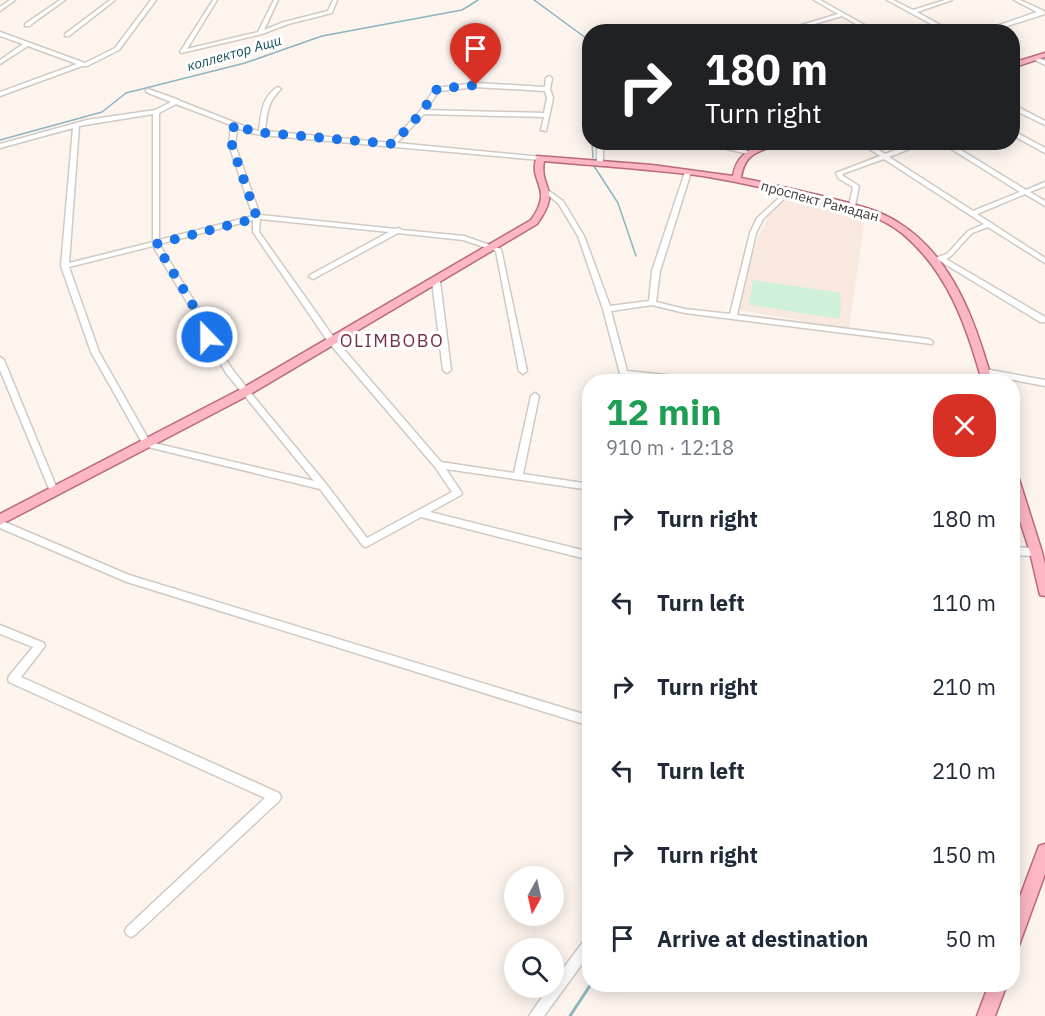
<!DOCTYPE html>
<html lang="en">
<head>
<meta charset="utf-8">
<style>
	body { margin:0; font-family:"IBM Plex Sans",sans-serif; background:#f2f2f3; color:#1f2937; height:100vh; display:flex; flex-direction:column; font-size:22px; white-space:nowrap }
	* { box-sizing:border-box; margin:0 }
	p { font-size:20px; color:#747a83 }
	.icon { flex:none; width:33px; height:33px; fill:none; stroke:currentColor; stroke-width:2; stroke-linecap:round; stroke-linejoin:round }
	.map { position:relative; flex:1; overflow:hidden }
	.side { position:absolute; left:582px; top:374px; width:438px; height:618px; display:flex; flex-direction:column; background:#fff; border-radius:24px; box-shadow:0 3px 15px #0003 }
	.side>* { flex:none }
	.top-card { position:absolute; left:582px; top:24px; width:438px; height:126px; border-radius:24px; box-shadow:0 3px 15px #0003; background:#202124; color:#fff; overflow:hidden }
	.needle { width:39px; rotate:188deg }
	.buttons { position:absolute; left:504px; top:866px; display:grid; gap:12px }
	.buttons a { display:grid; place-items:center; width:60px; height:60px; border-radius:50%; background:#fff; box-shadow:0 3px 15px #0003; font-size:30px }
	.pin { position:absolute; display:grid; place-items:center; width:51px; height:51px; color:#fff; margin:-62px -26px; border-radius:50% 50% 50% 0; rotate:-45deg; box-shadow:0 0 6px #0007 }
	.pin .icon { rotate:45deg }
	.me { position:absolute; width:66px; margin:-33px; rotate:338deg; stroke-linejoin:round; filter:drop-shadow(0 0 4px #0008) }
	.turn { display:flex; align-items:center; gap:21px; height:126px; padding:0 24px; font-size:27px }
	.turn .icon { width:78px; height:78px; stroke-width:2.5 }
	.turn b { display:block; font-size:42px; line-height:51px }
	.round { display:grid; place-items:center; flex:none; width:63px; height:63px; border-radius:24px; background:#f2f2f3 }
	.head { display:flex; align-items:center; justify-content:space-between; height:102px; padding:0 24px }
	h1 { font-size:36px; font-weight:800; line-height:45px; color:#1e9e55 }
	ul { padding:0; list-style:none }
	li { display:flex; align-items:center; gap:18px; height:84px; padding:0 24px }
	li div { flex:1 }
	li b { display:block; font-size:22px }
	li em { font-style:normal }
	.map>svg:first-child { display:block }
	.built { fill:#f8e8de }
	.green { fill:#d0f1d9 }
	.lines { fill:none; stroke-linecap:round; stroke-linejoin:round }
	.stream-far1 { stroke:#8ab5c1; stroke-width:1.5 }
	.stream { stroke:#8ab5c1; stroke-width:3 }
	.minor-casing { stroke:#d1c9c3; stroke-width:3 }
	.major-casing { stroke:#b86b7a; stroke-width:3 }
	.minor { fill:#fff; fill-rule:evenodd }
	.major { fill:#fcb6c4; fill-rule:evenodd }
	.route { stroke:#1a73e8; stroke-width:10; stroke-dasharray:0 18 }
	.labels { text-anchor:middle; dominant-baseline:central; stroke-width:6; stroke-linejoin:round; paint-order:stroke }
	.far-water-label { font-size:14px; font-style:italic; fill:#0f4d5a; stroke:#fff }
	.far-street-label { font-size:14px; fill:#3e3a38; stroke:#fff }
	.quarter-label { font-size:18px; letter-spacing:1.5px; fill:#763147; stroke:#fff }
</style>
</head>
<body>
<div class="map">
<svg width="1045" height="1016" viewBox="0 0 1045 1016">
	<rect width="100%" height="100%" fill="#fdf4ee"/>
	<polygon class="built" points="789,196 854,210 865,218 849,328 737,310 757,240 770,213"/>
	<polygon class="green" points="753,280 841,293 840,319 749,305"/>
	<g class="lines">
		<g class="stream-far1">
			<polyline points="534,0 590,41"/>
			<polyline points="0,140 102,112 126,93 245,63 322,36 462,10 478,0"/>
			<polyline points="592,142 593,158"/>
			<polyline points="594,166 618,203 636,256"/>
		</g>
		<polyline class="stream" points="570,1016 591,984"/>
		<defs>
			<g id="minor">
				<polygon points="10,0 15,0 0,11 0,7"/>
				<polygon points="60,0 65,0 29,26 25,26 25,24"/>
				<polygon points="110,0 115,0 69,36 65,36 65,34"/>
				<polygon points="151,0 156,0 119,50 87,66 82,66 0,96 0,92 77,64 28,46 0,64 0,60 23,44 0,36 0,32 85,63 115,48"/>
				<polygon points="213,0 217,0 187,49 258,32 274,0 278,0 264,30 284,22 328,11 333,0 337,0 332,13 288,24 262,34 181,53 180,52"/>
				<polygon points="814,0 820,0 877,32 870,32 842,16 787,32 778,32 838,14"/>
				<polygon points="887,0 893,0 913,10 945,0 952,0 917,12 953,32 946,32"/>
				<polygon points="1014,0 1020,0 1044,11 1045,14 988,32 979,32 1037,12"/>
				<polygon points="1033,57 1037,57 1045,61 1045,65 1033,59"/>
				<path d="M549,76l3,2 -2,11 3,9 -7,33 -5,-1 3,-13 -120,-3 -27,29 145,14 1,1 -3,2 -278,-25 -11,-2 -14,-5 -2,17 25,70 136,14 3,-1 3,2 62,6 37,13 26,122 -4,3 -4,-3 -23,-120 -33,-11 -65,-7 -85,46 -4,-2 1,-2 79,-43 -129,-13 -1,13 76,107 106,123 73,11 17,-77 4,-3 4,3 -16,78 67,10v6l-144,-21 16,24 -1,2 -31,17 160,40v8l-169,-43 -55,30 -3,-1 -43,-57 -176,-43 -53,-94 -30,-86 12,-138 -73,20v-4l87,-24 68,-10 16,-8 -25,-10v-2l2,-1 31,11 1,1 74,29 5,1c2,-17 3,-35 19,-44l3,2c-14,14 -14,24 -16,42l126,12 29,-32 15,-23 41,-5 69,4 1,-9zM476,87l69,4 2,7 -3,15 -118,-3 13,-19zM176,104l55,21 -2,20 24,71 -94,24v-127zM153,114v128l-84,21 10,-137zM253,220v12l76,111 106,124 17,25 -85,46 -40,-53 -68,-82 -27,-34 -20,-32 -5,-15 -48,-78zM153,246l46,76 6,15 21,36 88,108 -164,-39 -51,-90 -30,-85z"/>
				<polygon points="1012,104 1045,121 1045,125 1012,109"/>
				<polygon points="1012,130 1045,148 1045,153 1012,135"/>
				<polygon points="597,142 603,142 603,164 600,166 597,164"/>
				<polygon points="697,142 711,142 751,152 748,154"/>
				<polygon points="859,142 867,142 885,154 917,142 927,142 889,157 973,211 1020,192 940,142 948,142 1026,190 1045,182 1045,186 1030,192 1045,201 1045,206 1025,194 977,214 1045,258 1045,263 988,227 972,233 951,256 946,259 1045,317 1045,322 1040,322 940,261 935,262 935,258 947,254 968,231 984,224 884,159 842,174 843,176 859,186 855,206 850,207 849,206 853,187 838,178 836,173 880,156"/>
				<polygon points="688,170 691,172 660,271 656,302 685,309 730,314 750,233 757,218 789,189 791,190 791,192 763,219 756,233 737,315 929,339 933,342 932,344 685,313 652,305 611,311 627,371 696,378 700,381 672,381 629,376 630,381 622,381 603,309 578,236 558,203 544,192 549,191 563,201 584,236 610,306 649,301 652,271 685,172"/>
				<polygon points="433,279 436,279 440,281 451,370 447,373 443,370 432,281"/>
				<polygon points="0,357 4,360 58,491 57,493 54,494 50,491 0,370"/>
				<polygon points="985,369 1045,380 1045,386 982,374 981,372"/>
				<polygon points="0,520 129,575 590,716 590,726 127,582 0,528"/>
				<polygon points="1012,547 1036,548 1039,549 1041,552 1039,555 1036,556 1012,555"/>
				<polygon points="0,625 44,643 45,646 21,677 279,793 281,797 279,801 135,935 131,937 127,935 125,931 127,927 265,798 9,682 8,679 9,676 33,647 0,634"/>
				<polygon points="590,936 590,953 544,1016 529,1016 549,987 554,987 554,981 586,938"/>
			</g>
			<g id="major">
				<polygon points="1045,53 1045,57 1012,68 1012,63"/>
				<path d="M767,142h14c-20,11 -36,8 -40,36 27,5 54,12 81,18 26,7 54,12 77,27 54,34 77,100 93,158h-10c-15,-54 -34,-109 -79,-147 -26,-21 -61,-28 -93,-35 -35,-9 -71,-17 -107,-23 -53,-7 -106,-10 -159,-15 -5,30 19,26 -7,63l-288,171 -249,130v-11l241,-125 290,-169c24,-33 -4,-37 6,-64l115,9 81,11c3,-20 16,-27 34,-34z"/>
				<polygon points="1012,472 1018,476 1042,552 1045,564 1045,596 1040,595 1039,591 1030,552 1012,496"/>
				<polygon points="1045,844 1045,874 1018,948 1012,950 1012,918 1039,846"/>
				<polygon points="989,984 1007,984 995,1016 977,1016"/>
			</g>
		</defs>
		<use href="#minor" class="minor-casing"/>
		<use href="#major" class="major-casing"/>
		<use href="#minor" class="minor"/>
		<use href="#major" class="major"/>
	</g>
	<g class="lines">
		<polyline class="route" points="207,337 203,322 156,244 257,218 232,146 234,124 254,132 393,144 422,112 437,89 476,85"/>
	</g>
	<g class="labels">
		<g class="far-water-label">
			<text transform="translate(234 53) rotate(-16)">коллектор Ащи</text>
		</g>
		<g class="far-street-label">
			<text transform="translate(820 201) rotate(15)">проспект Рамадан</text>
		</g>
		<g class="quarter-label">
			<text x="392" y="340">OLIMBOBO</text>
		</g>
	</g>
</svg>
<div class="buttons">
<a><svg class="needle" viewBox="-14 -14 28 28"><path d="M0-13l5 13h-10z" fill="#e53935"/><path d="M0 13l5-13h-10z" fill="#747a83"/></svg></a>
<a><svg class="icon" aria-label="search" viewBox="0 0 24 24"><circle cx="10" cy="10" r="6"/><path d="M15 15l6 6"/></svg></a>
</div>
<div class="pin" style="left:476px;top:85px;background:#d93025"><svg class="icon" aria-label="arrive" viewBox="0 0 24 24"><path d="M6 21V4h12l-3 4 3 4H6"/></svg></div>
<svg class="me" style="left:207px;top:337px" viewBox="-20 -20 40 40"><circle r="17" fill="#1a73e8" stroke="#fff" stroke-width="3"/><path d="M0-11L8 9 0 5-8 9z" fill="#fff"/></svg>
<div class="top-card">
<div class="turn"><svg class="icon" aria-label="right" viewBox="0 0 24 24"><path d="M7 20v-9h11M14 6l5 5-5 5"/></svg><div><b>180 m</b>Turn right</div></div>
</div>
<section class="side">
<div class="head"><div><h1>12 min</h1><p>910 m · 12:18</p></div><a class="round" style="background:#d93025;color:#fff"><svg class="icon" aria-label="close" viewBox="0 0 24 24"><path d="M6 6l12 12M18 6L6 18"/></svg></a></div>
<ul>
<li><svg class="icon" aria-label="right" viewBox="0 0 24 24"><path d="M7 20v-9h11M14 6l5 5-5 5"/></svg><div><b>Turn right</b></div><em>180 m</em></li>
<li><svg class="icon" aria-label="left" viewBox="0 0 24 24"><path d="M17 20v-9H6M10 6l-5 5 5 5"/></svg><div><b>Turn left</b></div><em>110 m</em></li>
<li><svg class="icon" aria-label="right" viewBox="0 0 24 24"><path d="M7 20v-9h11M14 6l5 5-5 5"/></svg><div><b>Turn right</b></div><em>210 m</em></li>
<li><svg class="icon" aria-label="left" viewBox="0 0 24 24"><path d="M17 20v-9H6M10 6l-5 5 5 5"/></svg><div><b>Turn left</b></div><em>210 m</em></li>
<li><svg class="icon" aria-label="right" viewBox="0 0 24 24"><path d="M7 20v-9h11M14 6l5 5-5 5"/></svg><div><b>Turn right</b></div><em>150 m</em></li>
<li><svg class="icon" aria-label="arrive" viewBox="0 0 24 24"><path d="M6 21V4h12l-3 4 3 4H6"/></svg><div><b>Arrive at destination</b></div><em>50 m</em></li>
</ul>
</section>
</div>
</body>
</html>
